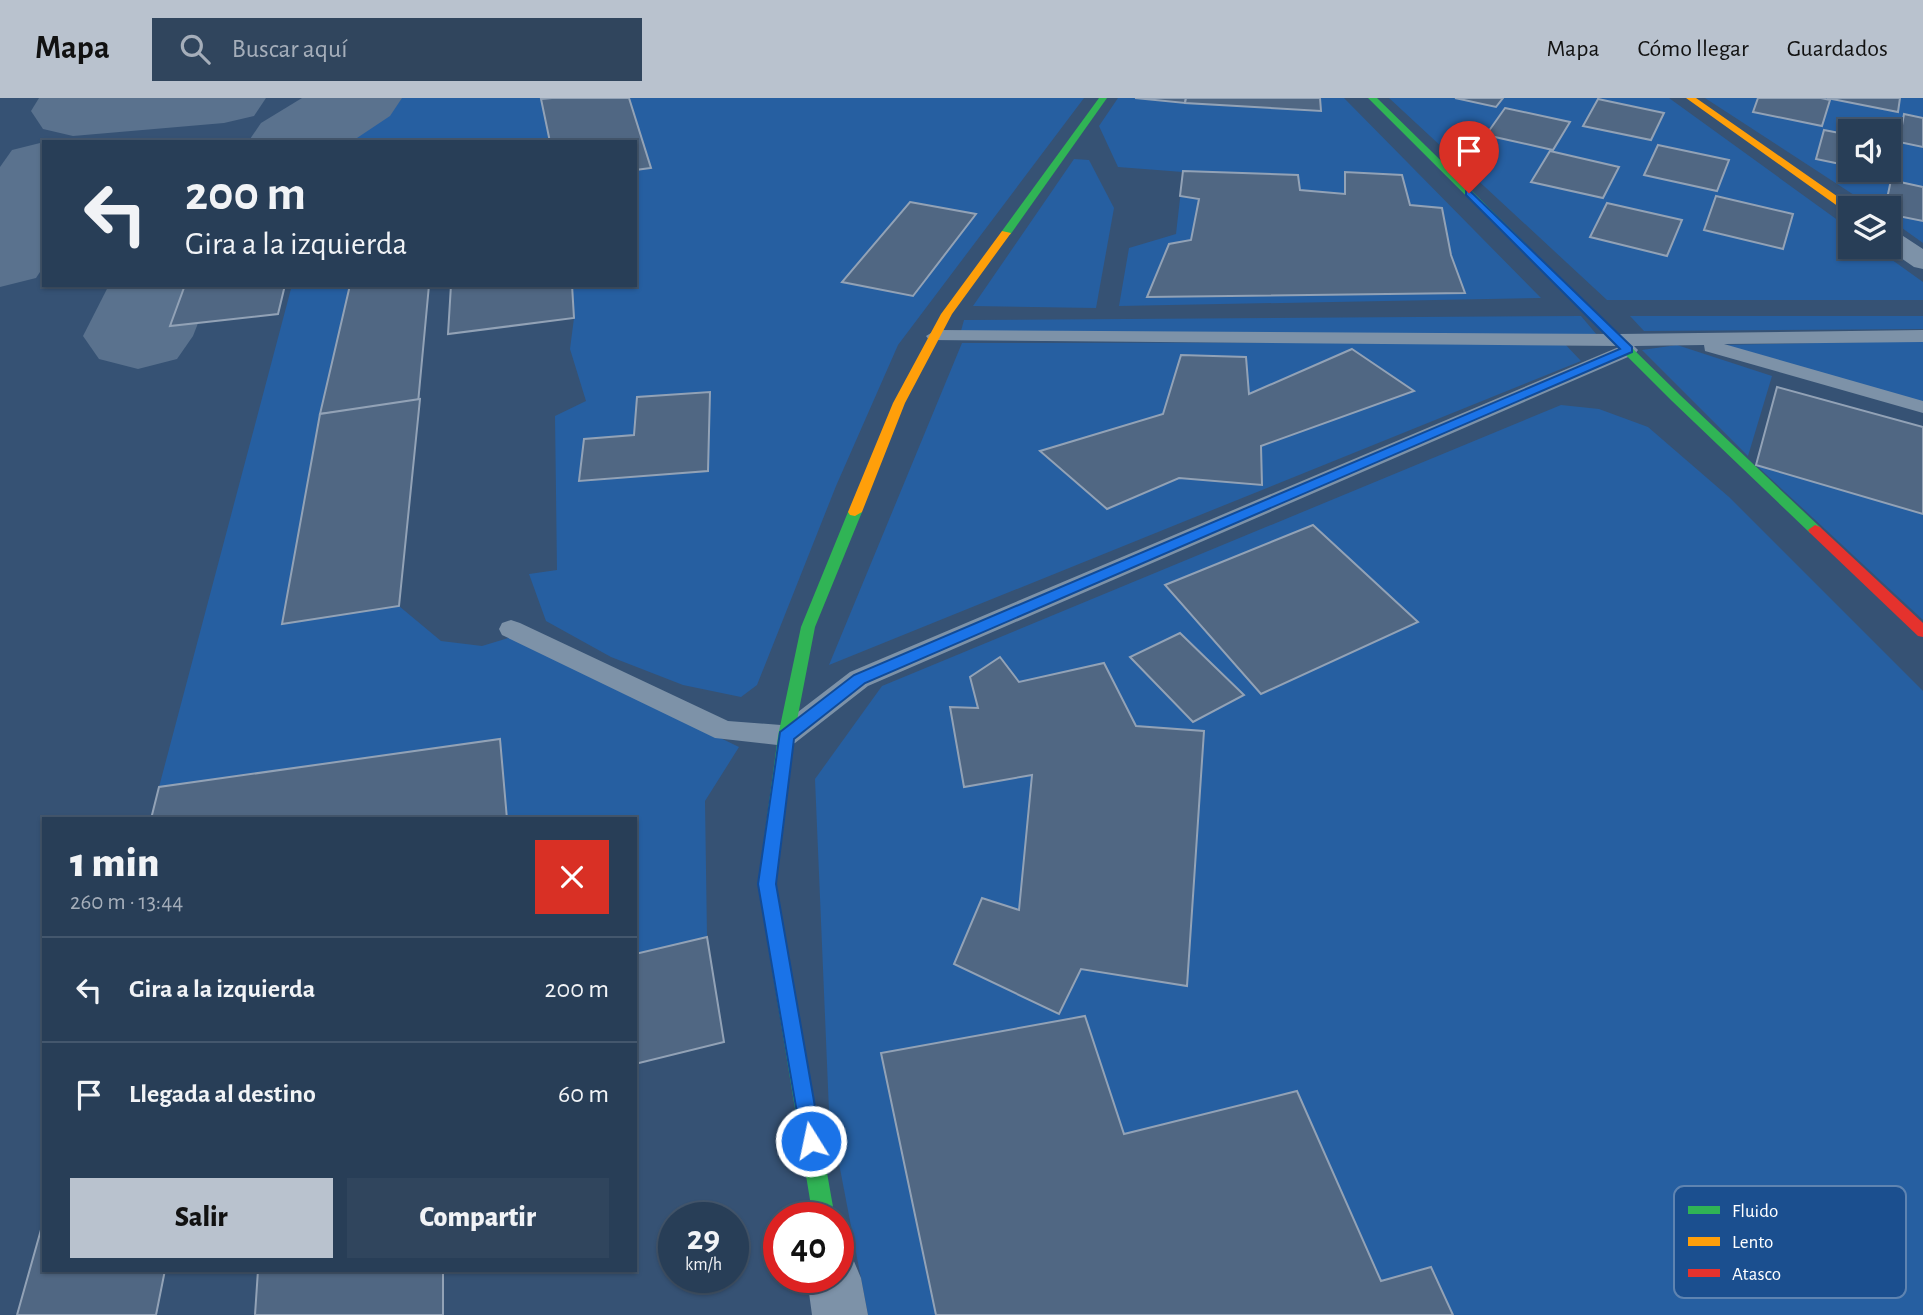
<!DOCTYPE html>
<html lang="es">
<head>
<meta charset="utf-8">
<style>
	body { margin:0; font-family:"Alegreya Sans",sans-serif; background:#30455d; color:#f1f3f6; height:100vh; display:flex; flex-direction:column; font-size:26px; white-space:nowrap }
	* { box-sizing:border-box; margin:0 }
	p { font-size:23px; color:#a5aeba }
	.icon { flex:none; width:38px; height:38px; fill:none; stroke:currentColor; stroke-width:2; stroke-linecap:round; stroke-linejoin:round }
	.map { position:relative; flex:1; overflow:hidden }
	.panel { position:absolute; left:42px; top:719px; width:595px; height:455px; display:flex; flex-direction:column; background:#283e57; border-radius:0px; box-shadow:0 2px 5px #0004,0 0 0 2px #44576d }
	.panel>* { flex:none }
	.hud { position:absolute; left:42px; top:42px; width:595px; height:147px; border-radius:0px; box-shadow:0 2px 5px #0004,0 0 0 2px #44576d; background:#283e57; color:#f1f3f6; overflow:hidden }
	.buttons { position:absolute; left:1838px; top:21px; display:grid; gap:14px }
	.buttons a { display:grid; place-items:center; width:63px; height:63px; border-radius:0px; background:#283e57; box-shadow:0 2px 5px #0004,0 0 0 2px #44576d; font-size:35px }
	.speed { position:absolute; left:658px; top:1104px; display:flex; gap:14px; font-size:35px; font-weight:700; text-align:center }
	.speed>* { display:grid; place-content:center; width:91px; height:91px; border-radius:50%; background:#283e57; box-shadow:0 2px 5px #0004,0 0 0 2px #44576d; line-height:1 }
	.speed small { font-size:18px; font-weight:400 }
	.speed .limit { border:10px solid #d22; background:#fff; color:#111 }
	.pin { position:absolute; display:grid; place-items:center; width:60px; height:60px; color:#fff; margin:-72px -30px; border-radius:50% 50% 50% 0; rotate:-45deg; box-shadow:0 0 7px #0007 }
	.pin .icon { rotate:45deg }
	.me { position:absolute; width:77px; margin:-38px; rotate:350deg; stroke-linejoin:round; filter:drop-shadow(0 0 5px #0008) }
	.turn { display:flex; align-items:center; gap:24px; height:147px; padding:0 28px; font-size:32px }
	.turn .icon { width:91px; height:91px; stroke-width:2.5 }
	.turn b { display:block; font-size:49px; line-height:60px }
	.round { display:grid; place-items:center; flex:none; width:74px; height:74px; border-radius:0px; background:#30455d }
	.summary { display:flex; align-items:center; justify-content:space-between; height:119px; padding:0 28px }
	h1 { font-size:42px; font-weight:800; line-height:52px }
	.primary-button { display:flex; gap:14px; margin-top:auto; padding:14px 28px }
	.primary-button a { flex:1; height:80px; border-radius:0px; background:#b9c2ce; color:#111; font-size:28px; font-weight:800; line-height:80px; text-align:center }
	.primary-button a+a { background:#30455d; color:#f1f3f6 }
	ul { padding:0; list-style:none }
	li { display:flex; align-items:center; gap:21px; height:105px; padding:0 28px; border-top:2px solid #44576d }
	li div { flex:1 }
	li b { display:block; font-size:26px }
	li em { font-style:normal }
	header { display:flex; align-items:center; gap:42px; box-sizing:border-box; height:98px; padding:0 35px; background:#b9c2ce; color:#111 }
	header strong { font-size:33px }
	nav { display:flex; gap:38px; margin-inline-start:auto; font-size:24px }
	.search { width:490px; height:63px; background:#30455d; display:flex; align-items:center; gap:18px; box-sizing:border-box; padding:0 24px; border-radius:0px; color:#a5aeba; font-size:26px }
	.map>svg:first-child { display:block }
	.green { fill:#265fa1; fill-rule:evenodd }
	.lines { fill:none; stroke-linecap:round; stroke-linejoin:round }
	.taxiway { fill:#5a728e; fill-rule:evenodd }
	.building { fill:#506783; stroke:#92a2b6; stroke-width:2 }
	.lane { fill:#7d92a8; fill-rule:evenodd }
	.street { fill:#7d92a8; fill-rule:evenodd }
	.fast { fill:#30b455; fill-rule:evenodd }
	.slow { fill:#ff9f0a; fill-rule:evenodd }
	.jam { fill:#e5322d; fill-rule:evenodd }
	.route { fill:#1a73e8; stroke:#114b97; stroke-width:2 }
	.key { fill:#1b4f8f; stroke:#5f84b1; stroke-width:2 }
	.key-label { font-size:19px; fill:#fff }
</style>
</head>
<body>
<header>
<strong>Mapa</strong>
<div class="search"><svg class="icon" aria-label="search" viewBox="0 0 24 24"><circle cx="10" cy="10" r="6"/><path d="M15 15l6 6"/></svg>Buscar aquí</div>
<nav><a>Mapa</a><a>Cómo llegar</a><a>Guardados</a></nav>
</header>
<div class="map">
<svg width="1923" height="1217" viewBox="0 0 1923 1217">
	<rect width="100%" height="100%" fill="#365274"/>
	<g class="green">
		<polygon points="375,0 552,0 542,2 550,44 306,44"/>
		<polygon points="629,0 1084,0 898,247 836,388 757,587 741,599 683,587 611,559 546,523 529,476 557,472 555,318 586,303 570,251 574,220 572,187 635,187 635,72 651,69"/>
		<polygon points="1118,0 1344,0 1541,200 1119,208 1129,150 1176,136 1183,74 1118,69 1099,28"/>
		<polygon points="1389,0 1669,0 1850,131 1850,149 1874,149 1923,184 1923,202 1607,202"/>
		<path d="M1705,0h218v145l-35,-25v-10h-14zM1850,33h38v39h-38z"/>
		<polygon points="1074,61 1089,62 1114,110 1096,210 973,208"/>
		<polygon points="292,187 350,187 320,316 283,526 399,508 441,543 482,548 512,539 739,649 705,703 707,839 635,856 635,721 507,721 500,641 159,689"/>
		<polygon points="1581,218 1597,237 961,233 964,222"/>
		<polygon points="1630,218 1923,218 1923,231 1644,233"/>
		<polygon points="1923,243 1923,304 1714,247"/>
		<polygon points="1563,244 1581,263 829,567 962,245"/>
		<polygon points="1677,247 1772,278 1748,358 1642,252"/>
		<polygon points="1561,307 1599,311 1648,329 1729,399 1923,593 1923,1217 868,1217 829,1013 815,681 882,588"/>
		<polygon points="1756,367 1923,416 1923,522"/>
	</g>
	<g class="lines">
		<g class="taxiway">
			<polygon points="39,0 266,0 254,18 224,25 73,38 43,31 31,13"/>
			<polygon points="302,0 402,0 390,18 351,44 248,44 261,25"/>
			<polygon points="44,44 44,168 36,180 0,189 0,69 12,52"/>
			<polygon points="109,187 213,187 193,238 177,261 138,271 99,261 83,238"/>
		</g>
	</g>
	<g class="building">
		<polygon points="552,0 629,0 651,70 635,72 635,44 550,44 541,1"/>
		<polygon points="1135,0 1186,0 1185,5"/>
		<polygon points="1186,0 1320,0 1321,13 1185,5"/>
		<polygon points="1455,0 1503,0 1496,9"/>
		<polygon points="1758,0 1821,0 1830,2 1822,28 1753,14"/>
		<polygon points="1827,0 1900,0 1898,14"/>
		<polygon points="1598,1 1664,15 1651,42 1583,28"/>
		<polygon points="1505,10 1570,24 1553,52 1486,37"/>
		<polygon points="1904,16 1923,20 1923,49 1899,44"/>
		<polygon points="1824,32 1850,37 1850,68 1816,61"/>
		<polygon points="1888,45 1897,47 1892,77 1866,72 1888,72"/>
		<polygon points="1658,47 1729,62 1717,93 1644,77"/>
		<polygon points="1550,53 1619,69 1603,100 1531,84"/>
		<polygon points="1183,73 1298,77 1300,92 1345,96 1345,74 1402,77 1410,107 1442,110 1451,157 1465,195 1147,199 1169,146 1191,142 1199,101 1180,98"/>
		<polygon points="1891,82 1923,89 1923,123 1888,116 1888,110 1885,110"/>
		<polygon points="1716,98 1793,116 1783,151 1704,132"/>
		<polygon points="910,104 976,116 913,198 842,184"/>
		<polygon points="1607,105 1682,122 1667,158 1590,139"/>
		<polygon points="185,187 285,187 278,216 170,228"/>
		<polygon points="350,187 429,187 418,305 320,316"/>
		<polygon points="451,187 572,187 574,220 448,236"/>
		<polygon points="1352,251 1414,293 1261,348 1262,387 1179,380 1107,411 1040,353 1163,316 1181,257 1246,259 1249,296"/>
		<polygon points="1777,289 1923,329 1923,416 1756,367"/>
		<polygon points="710,294 708,373 579,383 584,341 634,337 637,299"/>
		<polygon points="420,301 399,508 282,526 320,316"/>
		<polygon points="1313,427 1418,524 1261,596 1165,487"/>
		<polygon points="1180,535 1244,597 1193,624 1130,559"/>
		<polygon points="1000,559 1019,584 1104,565 1136,628 1204,633 1187,888 1081,871 1059,916 954,866 982,800 1019,812 1032,677 964,689 950,609 978,610 970,579"/>
		<polygon points="500,641 507,721 151,721 159,689"/>
		<polygon points="707,839 724,944 635,966 635,856"/>
		<polygon points="1085,918 1124,1036 1297,993 1381,1183 1431,1169 1453,1217 936,1217 881,955"/>
		<polygon points="44,1121 44,1172 165,1172 156,1217 17,1217"/>
		<polygon points="258,1172 443,1172 443,1217 255,1217"/>
	</g>
	<g class="lines">
		<polygon class="lane" points="936,232 1619,236 1923,232 1923,244 1724,246 1923,303 1923,315 1705,253 1704,247 1634,248 1638,252 1635,256 868,588 795,645 786,648 715,640 502,537 499,531 502,525 511,522 520,525 728,623 781,627 850,574 1621,248 929,242 926,238"/>
		<g class="street">
			<polygon points="1888,131 1897,134 1923,151 1923,171 1914,169 1885,149 1888,149"/>
			<polygon points="838,1155 853,1161 861,1180 868,1217 812,1217 807,1180 838,1180"/>
		</g>
		<g class="fast">
			<polygon points="1099,0 1107,0 1010,137 1002,137 1002,133"/>
			<polygon points="1368,0 1377,0 1680,297 1820,429 1822,432 1820,435 1810,435 1672,303"/>
			<polygon points="855,410 862,414 815,529 794,638 776,786 835,1120 813,1120 758,786 778,638 801,529 848,414"/>
		</g>
		<g class="slow">
			<polygon points="1686,0 1696,0 1854,110 1850,110 1850,115 1846,114"/>
			<polygon points="1002,133 1011,135 952,216 905,305 862,414 855,418 850,417 848,414 893,305 941,216"/>
		</g>
		<polygon class="jam" points="1815,427 1820,429 1923,525 1923,539 1918,538 1810,435 1808,432"/>
	</g>
	<polygon class="route" points="1469,92 1632,249 1632,254 865,585 794,641 776,786 821,1043 818,1050 811,1053 803,1050 758,786 780,634 854,577 1620,251 1466,97 1466,93"/>
	<rect x="1674" y="1088" width="232" height="112" rx="10" class="key"/>
	<rect x="1688" y="1108" width="32" height="8" fill="#30b455"/>
	<rect x="1688" y="1139" width="32" height="9" fill="#ff9f0a"/>
	<rect x="1688" y="1171" width="32" height="8" fill="#e5322d"/>
	<g class="key-label">
		<text x="1732" y="1119">Fluido</text>
		<text x="1732" y="1150">Lento</text>
		<text x="1732" y="1182">Atasco</text>
	</g>
</svg>
<div class="buttons">
<a><svg class="icon" aria-label="sound" viewBox="0 0 24 24"><path d="M4 9h4l5-4v14l-5-4H4zM17 9q2 3 0 6"/></svg></a>
<a><svg class="icon" aria-label="layers" viewBox="0 0 24 24"><path d="M12 4l9 5-9 5-9-5zM3 14l9 5 9-5"/></svg></a>
</div>
<div class="speed"><div>29<small>km/h</small></div><div class="limit">40</div></div>
<div class="pin" style="left:1469px;top:95px;background:#d93025"><svg class="icon" aria-label="arrive" viewBox="0 0 24 24"><path d="M6 21V4h12l-3 4 3 4H6"/></svg></div>
<svg class="me" style="left:811px;top:1043px" viewBox="-20 -20 40 40"><circle r="17" fill="#1a73e8" stroke="#fff" stroke-width="3"/><path d="M0-11L8 9 0 5-8 9z" fill="#fff"/></svg>
<div class="hud">
<div class="turn"><svg class="icon" aria-label="left" viewBox="0 0 24 24"><path d="M17 20v-9H6M10 6l-5 5 5 5"/></svg><div><b>200 m</b>Gira a la izquierda</div></div>
</div>
<section class="panel">
<div class="summary"><div><h1>1 min</h1><p>260 m · 13:44</p></div><a class="round" style="background:#d93025;color:#fff"><svg class="icon" aria-label="close" viewBox="0 0 24 24"><path d="M6 6l12 12M18 6L6 18"/></svg></a></div>
<ul>
<li><svg class="icon" aria-label="left" viewBox="0 0 24 24"><path d="M17 20v-9H6M10 6l-5 5 5 5"/></svg><div><b>Gira a la izquierda</b></div><em>200 m</em></li>
<li><svg class="icon" aria-label="arrive" viewBox="0 0 24 24"><path d="M6 21V4h12l-3 4 3 4H6"/></svg><div><b>Llegada al destino</b></div><em>60 m</em></li>
</ul>
<div class="primary-button"><a>Salir</a><a>Compartir</a></div>
</section>
</div>
</body>
</html>
